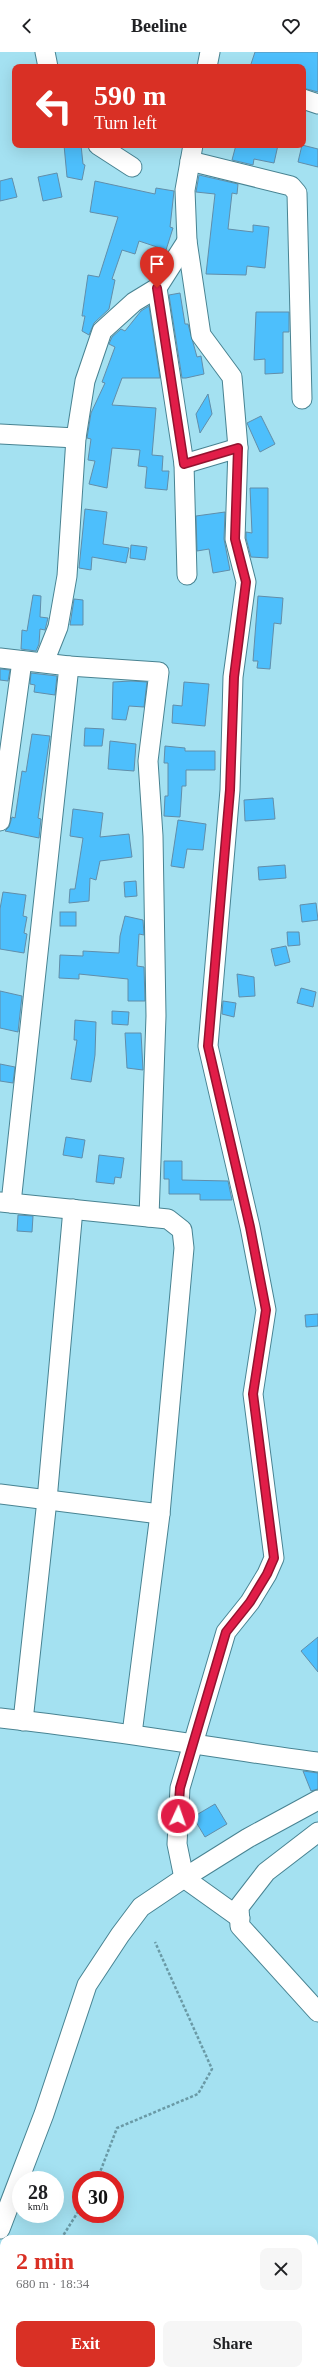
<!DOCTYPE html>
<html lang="en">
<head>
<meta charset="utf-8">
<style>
	body { margin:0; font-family:Georgia,serif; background:#f6f6f6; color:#202124; height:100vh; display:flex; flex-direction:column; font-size:15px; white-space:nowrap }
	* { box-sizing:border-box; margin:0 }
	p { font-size:13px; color:#757577 }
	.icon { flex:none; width:22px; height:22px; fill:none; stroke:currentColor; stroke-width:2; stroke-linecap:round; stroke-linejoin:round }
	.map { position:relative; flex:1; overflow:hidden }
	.sheet { position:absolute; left:0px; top:2183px; width:318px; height:140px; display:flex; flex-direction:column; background:#fff; border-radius:12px 12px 0 0; box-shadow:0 4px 16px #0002 }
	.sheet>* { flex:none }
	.top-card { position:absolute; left:12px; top:12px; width:294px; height:84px; border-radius:8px; box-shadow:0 4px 16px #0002; background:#d93025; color:#fff; overflow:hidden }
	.speed { position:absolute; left:12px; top:2119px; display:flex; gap:8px; font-size:20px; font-weight:700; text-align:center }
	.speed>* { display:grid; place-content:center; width:52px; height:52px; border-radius:50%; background:#fff; box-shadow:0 4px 16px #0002; line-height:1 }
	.speed small { font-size:10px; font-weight:400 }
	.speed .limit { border:6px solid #d22; background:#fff; color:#111 }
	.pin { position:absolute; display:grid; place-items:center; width:34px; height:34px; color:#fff; margin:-41px -17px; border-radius:50% 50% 50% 0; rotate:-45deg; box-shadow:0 0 4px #0007 }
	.pin .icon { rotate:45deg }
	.me { position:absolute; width:44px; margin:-22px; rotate:3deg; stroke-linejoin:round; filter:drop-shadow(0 0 3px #0008) }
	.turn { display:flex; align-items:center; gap:14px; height:84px; padding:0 16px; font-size:18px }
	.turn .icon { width:52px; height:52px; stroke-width:2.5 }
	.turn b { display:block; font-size:28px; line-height:34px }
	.round { display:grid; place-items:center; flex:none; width:42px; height:42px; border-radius:8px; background:#f6f6f6 }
	.summary { display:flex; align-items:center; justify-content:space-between; height:68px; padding:0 16px }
	h1 { font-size:24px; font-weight:700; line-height:30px; color:#d93025 }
	.action { display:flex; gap:8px; margin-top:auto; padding:8px 16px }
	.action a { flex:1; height:46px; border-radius:8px; background:#d93025; color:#fff; font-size:16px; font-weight:700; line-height:46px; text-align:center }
	.action a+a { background:#f6f6f6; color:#202124 }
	header { display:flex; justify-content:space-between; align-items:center; height:52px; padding:0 16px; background:#fff; font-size:18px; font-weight:700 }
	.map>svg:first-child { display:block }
	.building { fill:#4dbffc; stroke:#618eaa }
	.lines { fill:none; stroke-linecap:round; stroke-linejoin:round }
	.minor-casing { stroke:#488392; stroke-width:21 }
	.path { stroke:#6a9aa6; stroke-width:2.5; stroke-dasharray:3 2; stroke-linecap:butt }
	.minor { stroke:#fff; stroke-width:19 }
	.route-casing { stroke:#92132f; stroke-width:10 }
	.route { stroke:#e11d48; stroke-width:7 }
</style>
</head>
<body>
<header><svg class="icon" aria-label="back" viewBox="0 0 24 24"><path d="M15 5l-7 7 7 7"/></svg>Beeline<svg class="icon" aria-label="heart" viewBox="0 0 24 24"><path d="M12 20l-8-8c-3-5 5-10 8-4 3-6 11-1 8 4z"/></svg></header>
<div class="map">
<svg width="318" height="2323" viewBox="0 0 318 2323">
	<rect width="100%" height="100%" fill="#a4e1f1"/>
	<g class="building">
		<polygon points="255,0 318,0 318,40 303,36 303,15 250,15"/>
		<polygon points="64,93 81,93 83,112 85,113 82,128 67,125"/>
		<polygon points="236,93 278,93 274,111 254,107 253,113 232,108"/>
		<polygon points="302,93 318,97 318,115 298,110"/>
		<polygon points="57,121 62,145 43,149 38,125"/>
		<polygon points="199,123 238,132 237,142 232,141 228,177 253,180 253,173 269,175 265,216 247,214 246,223 206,222 215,142 196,140"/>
		<polygon points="12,126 17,145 0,149 0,129"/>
		<polygon points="95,129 155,142 156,136 174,139 170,175 173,176 166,198 139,189 135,202 122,198 112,227 115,228 109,257 94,271 89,283 82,279 85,264 82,264 88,223 99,225 118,165 90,160"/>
		<polygon points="180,241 185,272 188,272 197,305 201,304 204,322 186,326 182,326 169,243"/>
		<polygon points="149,254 160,326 122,326 112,353 156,356 152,403 163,404 162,419 169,419 167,438 145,436 147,415 138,414 140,398 112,396 107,436 89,432 95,409 88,408 91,387 87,386 91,361 105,331 102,330 115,295 109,292 112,285 121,277 125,279 141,259"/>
		<polygon points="256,260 289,260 289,280 283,280 283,321 265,322 265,307 254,308"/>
		<polygon points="208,342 212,362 200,381 196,362"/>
		<polygon points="261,364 275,392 260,400 247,371"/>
		<polygon points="250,436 268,436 268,506 251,505 246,486 246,480 252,481"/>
		<polygon points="85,457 107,460 103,492 129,496 126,511 92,505 91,518 79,516"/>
		<polygon points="225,460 224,487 230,518 213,521 209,497 197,499 196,464"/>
		<polygon points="131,493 147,495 145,508 130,506"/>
		<polygon points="33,543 41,544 40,565 48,566 45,578 40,577 39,592 36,599 21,597 22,578 27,579"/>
		<polygon points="258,544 283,546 281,572 274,571 270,617 257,616 258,609 253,609"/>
		<polygon points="74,547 83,548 83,573 70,573"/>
		<polygon points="0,617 10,618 8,629 0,628"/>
		<polygon points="31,621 57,624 55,643 34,640 35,633 30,632"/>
		<polygon points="131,629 147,630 144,655 129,654 126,668 112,667 113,630"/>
		<polygon points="184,630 209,632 205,674 172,671 173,653 182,654"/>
		<polygon points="85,676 104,677 102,694 84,694"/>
		<polygon points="32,682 50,684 38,766 41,767 39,786 5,779 9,775 12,765 15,766 22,719 26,720"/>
		<polygon points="110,689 136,692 134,719 108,717"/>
		<polygon points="165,694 185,696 185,699 215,699 215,718 186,718 186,734 182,734 180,765 164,764 165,744 168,744 168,711 164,711"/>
		<polygon points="273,746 275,767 245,769 244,748"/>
		<polygon points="73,757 103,761 100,785 129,782 132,805 100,809 96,828 90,826 89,849 69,851 70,837 75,837 83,786 70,784"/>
		<polygon points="178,768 206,772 203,798 187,797 184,816 171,814"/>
		<polygon points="285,813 286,826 259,828 258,815"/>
		<polygon points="136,829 137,844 125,845 124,830"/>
		<polygon points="3,840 26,843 23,864 27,865 24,881 27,882 24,901 0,897 0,857"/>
		<polygon points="316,851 318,868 302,870 300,853"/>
		<rect x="60" y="860" width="16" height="14"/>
		<polygon points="125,864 143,868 144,883 139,882 137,914 144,915 145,949 128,949 128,927 79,922 79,927 59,926 60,903 83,904 83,899 119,901 120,884"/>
		<polygon points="287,880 299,880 300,893 288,894"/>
		<polygon points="286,894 290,910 275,914 271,897"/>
		<polygon points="237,922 254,925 255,944 239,945"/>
		<polygon points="301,936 316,940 313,955 297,951"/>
		<polygon points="0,939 22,944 18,980 0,976"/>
		<polygon points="223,949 236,951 234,965 222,962"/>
		<polygon points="112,959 129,960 128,973 112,972"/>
		<polygon points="75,968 96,970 95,1003 91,1030 71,1027 77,988 74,988"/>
		<polygon points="125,981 141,981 143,1018 127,1016"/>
		<polygon points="0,1012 15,1015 13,1031 0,1029"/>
		<polygon points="66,1085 85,1088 82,1106 63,1103"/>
		<polygon points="99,1103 124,1106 121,1126 115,1125 114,1132 96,1130"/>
		<polygon points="164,1109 182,1109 182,1128 228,1129 232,1148 200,1148 200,1142 169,1142 169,1127 164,1127"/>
		<polygon points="18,1163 33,1164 32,1180 17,1179"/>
		<polygon points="318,1262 318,1274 306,1275 305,1263"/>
		<polygon points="318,1585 318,1620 301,1599"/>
		<polygon points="303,1719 318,1721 318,1737 311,1739"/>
		<polygon points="215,1752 227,1772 205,1785 193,1765"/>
	</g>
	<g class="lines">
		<defs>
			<g id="minor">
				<polyline points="45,0 48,15"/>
				<polyline points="207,15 210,0"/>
				<polyline points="303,47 318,52"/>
				<polyline points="98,93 132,115"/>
				<polyline points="193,93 185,138 187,189 201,283 232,325 238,396"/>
				<polyline points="190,109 291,134 297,141 302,347"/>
				<polyline points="157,236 184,412 187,523"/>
				<polyline points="0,382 76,386"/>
				<polyline points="184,412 238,396 235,487 246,530 233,625 230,738 208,994 250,1175 266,1258 253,1342 274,1506 267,1522 250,1550 226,1580 180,1736 177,1792 184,1826 240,1866"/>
				<polyline points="0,606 69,614 11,1151"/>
				<polyline points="44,610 58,575 67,524 76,386 85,329 102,279 134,250 157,236 187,189"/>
				<polyline points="69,614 159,620 148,709 153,784 156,964 149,1165"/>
				<polyline points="0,769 22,609"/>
				<polyline points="0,1150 168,1167 182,1178 184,1196 160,1462 132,1682"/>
				<polyline points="0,1442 160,1462"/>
				<path d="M0,1666c107,11 212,30 318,44"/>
				<polyline points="23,1669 47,1448 73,1157"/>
				<polyline points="318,1780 266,1820 239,1855 240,1874 318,1960"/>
				<polyline points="0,2177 44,2062 87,1933 120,1883 141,1855 184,1826 248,1786 318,1748"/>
				<polyline points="0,2260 4,2275 0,2302"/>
			</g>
		</defs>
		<use href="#minor" class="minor-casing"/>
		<g class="path">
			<polyline points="97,2128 117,2076 198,2042 212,2017 155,1890"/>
			<polyline points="61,2187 81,2155"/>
			<polyline points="125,2319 129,2323"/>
		</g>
		<use href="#minor" class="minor"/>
	</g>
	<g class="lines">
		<defs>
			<polyline id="route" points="157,236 184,412 238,396 235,487 246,530 234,625 230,738 208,994 250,1175 266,1258 253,1342 274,1506 267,1522 250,1550 226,1580 180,1736 178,1764"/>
		</defs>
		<use href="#route" class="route-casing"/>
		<use href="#route" class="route"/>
	</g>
</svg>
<div class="speed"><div>28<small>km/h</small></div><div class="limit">30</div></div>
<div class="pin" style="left:157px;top:236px;background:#d93025"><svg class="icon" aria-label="arrive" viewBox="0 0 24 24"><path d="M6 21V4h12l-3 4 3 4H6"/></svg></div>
<svg class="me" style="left:178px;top:1764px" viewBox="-20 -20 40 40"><circle r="17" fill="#e11d48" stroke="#fff" stroke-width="3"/><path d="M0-11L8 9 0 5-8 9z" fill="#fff"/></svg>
<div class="top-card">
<div class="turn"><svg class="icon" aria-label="left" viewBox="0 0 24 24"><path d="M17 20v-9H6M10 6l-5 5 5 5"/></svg><div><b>590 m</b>Turn left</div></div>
</div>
<section class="sheet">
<div class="summary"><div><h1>2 min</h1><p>680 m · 18:34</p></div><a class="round"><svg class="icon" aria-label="close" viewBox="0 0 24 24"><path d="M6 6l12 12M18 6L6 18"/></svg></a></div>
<div class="action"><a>Exit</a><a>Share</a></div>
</section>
</div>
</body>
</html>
